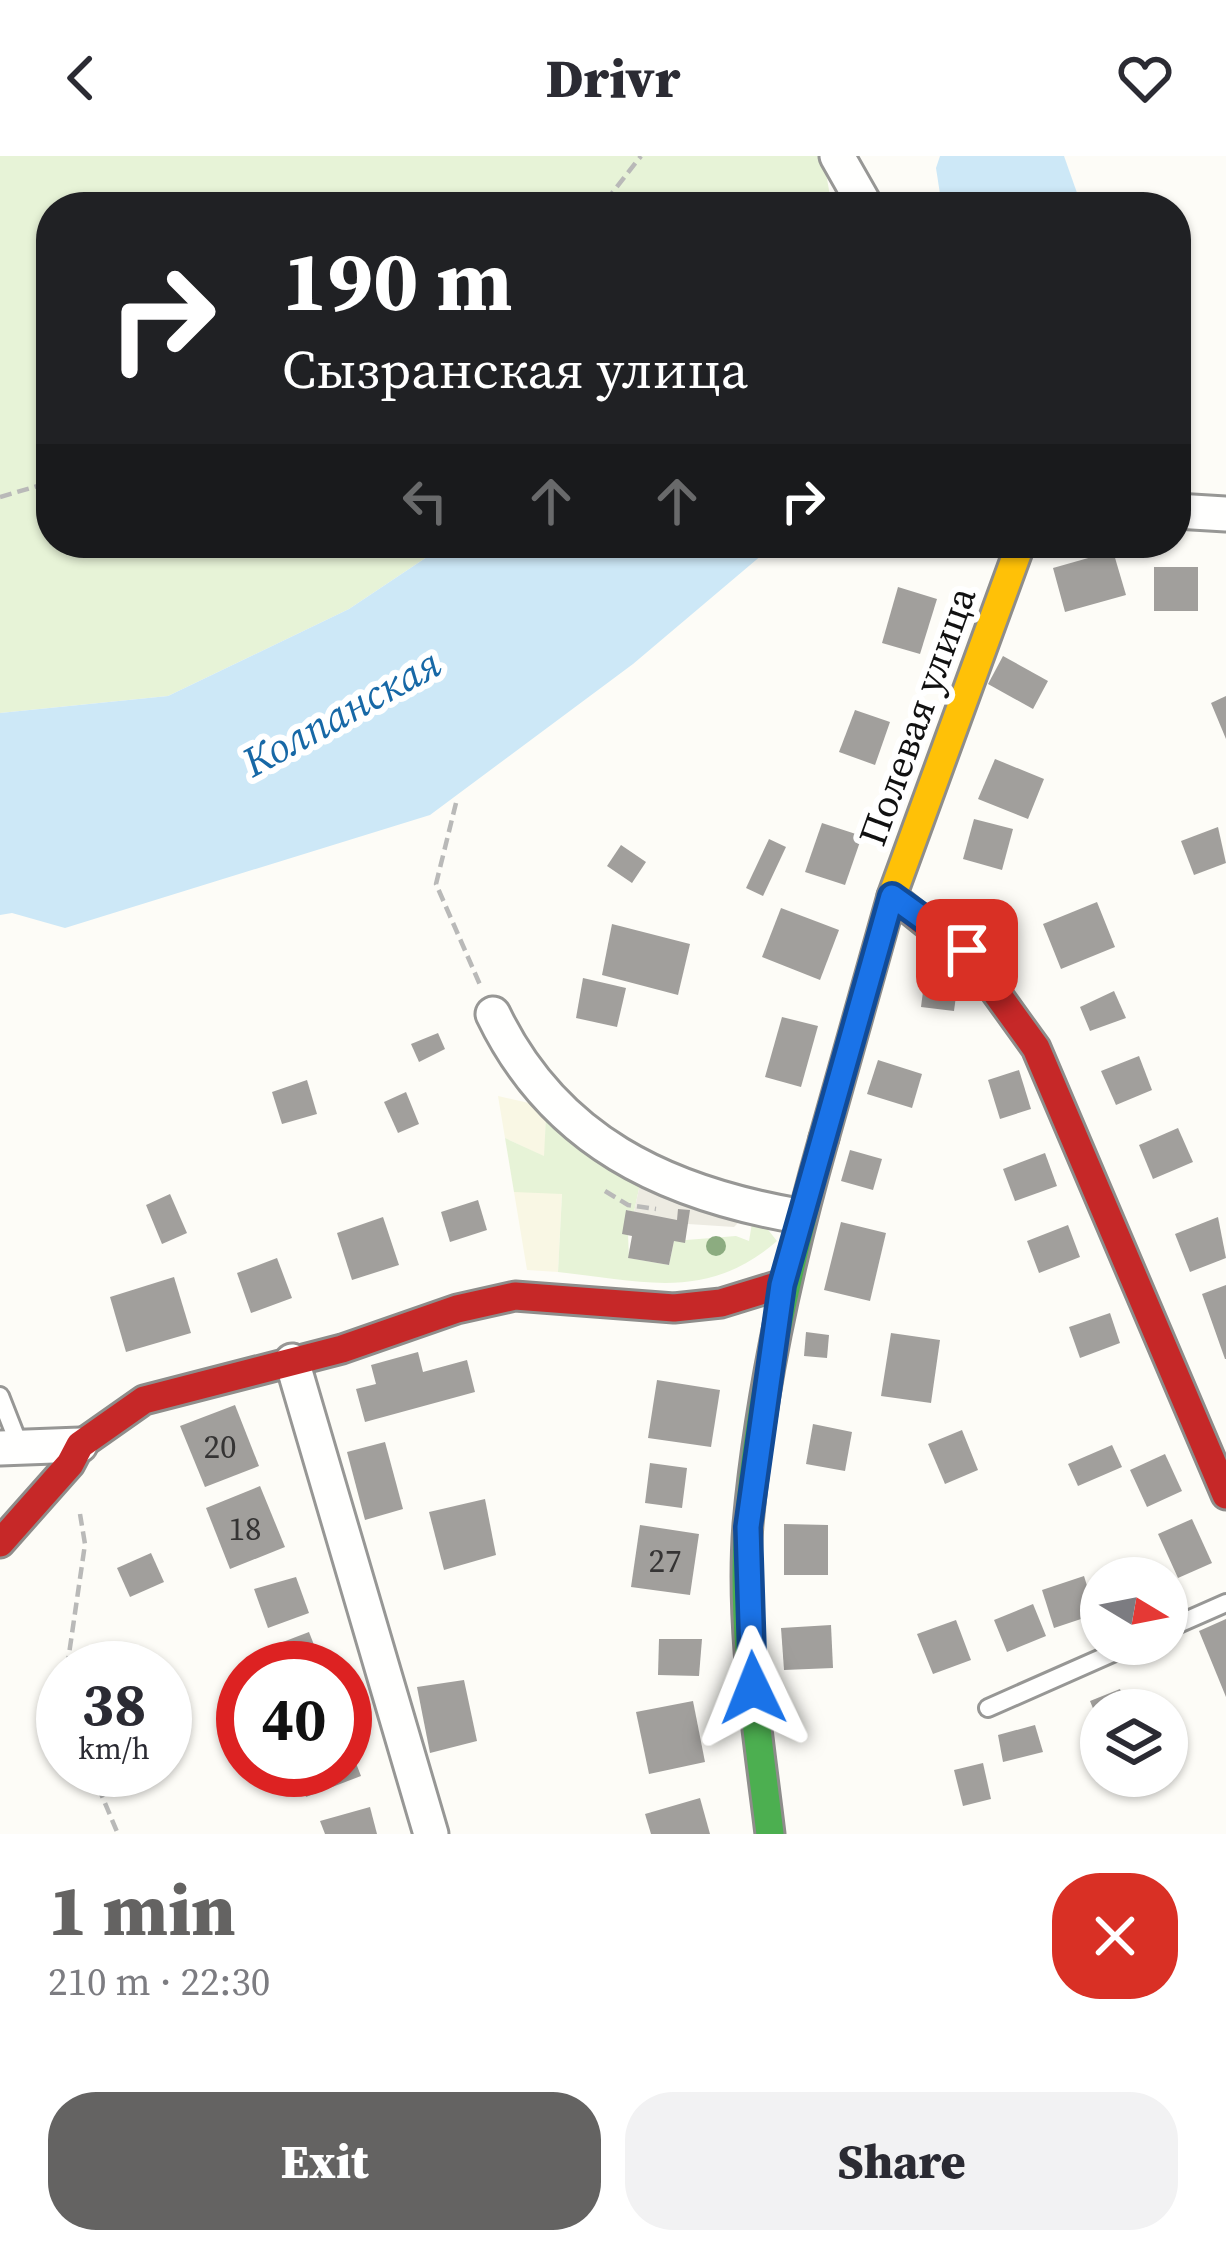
<!DOCTYPE html>
<html lang="en">
<head>
<meta charset="utf-8">
<style>
	body { margin:0; font-family:"Source Serif 4",serif; background:#f2f2f3; color:#2b2b33; height:100vh; display:flex; flex-direction:column; font-size:45px; white-space:nowrap }
	* { box-sizing:border-box; margin:0 }
	p { font-size:39px; color:#7c7c81 }
	.icon { flex:none; width:66px; height:66px; fill:none; stroke:currentColor; stroke-width:2; stroke-linecap:round; stroke-linejoin:round }
	.map { position:relative; height:1678px; overflow:hidden }
	.side { display:flex; flex-direction:column; background:#fff; flex:1 }
	.side>* { flex:none }
	.hud { position:absolute; left:36px; top:36px; width:1155px; height:366px; border-radius:48px; box-shadow:0 3px 9px #0004; background:#202124; color:#fff; overflow:hidden }
	.needle { width:78px; rotate:100deg }
	.buttons { position:absolute; left:1080px; top:1401px; display:grid; gap:24px }
	.buttons a { display:grid; place-items:center; width:108px; height:108px; border-radius:50%; background:#fff; box-shadow:0 3px 9px #0004; font-size:60px }
	.speed { position:absolute; left:36px; top:1485px; display:flex; gap:24px; font-size:60px; font-weight:700; text-align:center }
	.speed>* { display:grid; place-content:center; width:156px; height:156px; border-radius:50%; background:#fff; box-shadow:0 3px 9px #0004; line-height:1 }
	.speed small { font-size:30px; font-weight:400 }
	.speed .limit { border:18px solid #d22; background:#fff; color:#111 }
	.pin { position:absolute; display:grid; place-items:center; width:102px; height:102px; color:#fff; margin:-51px; border-radius:24px; box-shadow:0 6px 18px #0006 }
	.me { position:absolute; width:132px; margin:-66px; rotate:358deg; stroke-linejoin:round; filter:drop-shadow(0 0 9px #0008) }
	.turn { display:flex; align-items:center; gap:42px; height:252px; padding:0 48px; font-size:54px }
	.turn .icon { width:156px; height:156px; stroke-width:2.5 }
	.turn b { display:block; font-size:84px; line-height:102px }
	.lanes { display:flex; align-items:center; height:114px; padding:0 48px; background:#0003; justify-content:center; gap:60px; direction:ltr }
	.lanes .off { opacity:.35 }
	.round { display:grid; place-items:center; flex:none; width:126px; height:126px; border-radius:48px; background:#f2f2f3 }
	.overview { display:flex; align-items:center; justify-content:space-between; height:204px; padding:0 48px }
	h1 { font-size:72px; font-weight:800; line-height:90px; color:#646362 }
	.primary-button { display:flex; gap:24px; margin-top:auto; padding:24px 48px }
	.primary-button a { flex:1; height:138px; border-radius:48px; background:#646362; color:#fff; font-size:48px; font-weight:800; line-height:138px; text-align:center }
	.primary-button a+a { background:#f2f2f3; color:#2b2b33 }
	header { display:flex; justify-content:space-between; align-items:center; height:156px; padding:0 48px; background:#fff; font-size:54px; font-weight:800 }
	.map>svg:first-child { display:block }
	.farmland { fill:#f9f7e4 }
	.green { fill:#e7f3d7 }
	.plaza { fill:#edebe2 }
	.water { fill:#cde8f7 }
	.building { fill:#a19f9c }
	.lines { fill:none; stroke-linecap:round; stroke-linejoin:round }
	.lane-casing { stroke:#979795; stroke-width:22 }
	.street-casing { stroke:#979795; stroke-width:39 }
	.fast-casing { stroke:#8e8d8b; stroke-width:33 }
	.slow-casing { stroke:#8e8d8b; stroke-width:33 }
	.jam-casing { stroke:#8e8d8b; stroke-width:33 }
	.path { stroke:#b9b9b8; stroke-width:4.5; stroke-dasharray:12 6; stroke-linecap:butt }
	.lane { stroke:#fffffe; stroke-width:16 }
	.street { stroke:#fffffe; stroke-width:33 }
	.fast { stroke:#4caf50; stroke-width:27 }
	.slow { stroke:#ffc107; stroke-width:27 }
	.jam { stroke:#c62828; stroke-width:27 }
	.tree { fill:#8cac80 }
	.route-casing { stroke:#114b97; stroke-width:30 }
	.route { stroke:#1a73e8; stroke-width:21 }
	.labels { text-anchor:middle; dominant-baseline:central; stroke-width:12; stroke-linejoin:round; paint-order:stroke }
	.number-label { font-size:33px; fill:#353434 }
	.street-label { font-size:39px; fill:#111; stroke:#fff }
	.water-label { font-size:42px; font-style:italic; fill:#1768a6; stroke:#fff }
</style>
</head>
<body>
<header><svg class="icon" aria-label="back" viewBox="0 0 24 24"><path d="M15 5l-7 7 7 7"/></svg>Drivr<svg class="icon" aria-label="heart" viewBox="0 0 24 24"><path d="M12 20l-8-8c-3-5 5-10 8-4 3-6 11-1 8 4z"/></svg></header>
<div class="map">
<svg width="1226" height="1678" viewBox="0 0 1226 1678">
	<rect width="100%" height="100%" fill="#fdfcf7"/>
	<g class="farmland">
		<polygon points="498,940 529,947 546,960 545,1001 505,982"/>
		<polygon points="544,1034 562,1037 558,1116 527,1114 514,1036"/>
	</g>
	<g class="green">
		<polygon points="0,0 823,0 832,51 51,51 51,387 448,387 349,453 168,540 0,557"/>
		<path d="M546,960l94,68 -6,28 -7,-2 2,48 40,7 5,-24 62,-5 13,5 3,-18 9,-2 16,20c-70,61 -134,40 -219,31l4,-78 -48,-2 -9,-54 39,18z"/>
	</g>
	<polygon class="plaza" points="640,1028 745,1060 734,1071 688,1068 634,1056"/>
	<g class="water">
		<polygon points="940,0 1064,0 1082,51 942,51 936,12"/>
		<polygon points="448,387 776,387 633,508 430,659 65,772 12,757 0,759 0,557 168,540 349,453"/>
	</g>
	<g class="building">
		<polygon points="1113,395 1126,439 1065,456 1053,412"/>
		<rect x="1154" y="411" width="44" height="44"/>
		<polygon points="898,431 937,443 920,498 882,487"/>
		<polygon points="1003,500 1048,525 1033,553 988,528"/>
		<polygon points="1226,540 1226,583 1211,547"/>
		<polygon points="855,554 890,566 875,609 839,596"/>
		<polygon points="995,603 1044,623 1028,663 978,643"/>
		<polygon points="974,663 1013,673 1002,714 963,703"/>
		<polygon points="822,667 862,680 845,729 805,716"/>
		<polygon points="1218,671 1226,707 1194,719 1181,685"/>
		<polygon points="769,683 786,691 763,740 746,732"/>
		<polygon points="621,689 646,706 632,727 607,710"/>
		<polygon points="1097,746 1115,791 1061,813 1043,768"/>
		<polygon points="781,752 839,774 820,824 762,801"/>
		<polygon points="612,768 690,788 678,839 602,819"/>
		<polygon points="928,797 961,802 954,855 921,851"/>
		<polygon points="583,822 626,832 617,871 576,862"/>
		<polygon points="1114,835 1126,862 1090,875 1080,851"/>
		<polygon points="782,861 818,870 801,931 765,921"/>
		<polygon points="438,877 445,893 419,906 411,888"/>
		<polygon points="1139,900 1152,934 1116,949 1101,915"/>
		<polygon points="878,904 922,918 912,952 867,938"/>
		<polygon points="1019,914 1031,953 1000,963 988,924"/>
		<polygon points="307,924 317,958 282,968 272,936"/>
		<polygon points="406,936 419,968 398,977 384,946"/>
		<polygon points="1178,972 1193,1006 1153,1023 1139,989"/>
		<polygon points="850,994 882,1003 873,1034 841,1025"/>
		<polygon points="1045,997 1057,1030 1015,1045 1003,1013"/>
		<polygon points="170,1038 187,1077 162,1088 146,1049"/>
		<polygon points="478,1044 487,1074 450,1086 441,1056"/>
		<polygon points="678,1053 690,1054 685,1087 674,1085 669,1109 628,1102 632,1080 622,1078 626,1054 677,1064"/>
		<polygon points="383,1061 399,1109 352,1124 337,1077"/>
		<polygon points="1218,1061 1226,1102 1190,1116 1175,1078"/>
		<polygon points="841,1066 886,1077 870,1145 824,1134"/>
		<polygon points="1068,1069 1080,1101 1039,1117 1027,1085"/>
		<polygon points="277,1102 292,1142 251,1157 237,1117"/>
		<polygon points="174,1121 191,1177 126,1196 110,1141"/>
		<polygon points="1226,1129 1226,1203 1225,1203 1202,1138"/>
		<polygon points="1110,1157 1120,1187 1080,1202 1069,1171"/>
		<polygon points="806,1176 829,1179 827,1202 804,1200"/>
		<polygon points="891,1177 940,1184 931,1247 881,1240"/>
		<polygon points="418,1196 423,1216 467,1204 475,1236 365,1266 356,1233 376,1228 371,1209"/>
		<polygon points="657,1224 720,1234 711,1291 648,1282"/>
		<polygon points="235,1249 259,1310 205,1331 180,1270"/>
		<polygon points="813,1268 852,1276 845,1315 806,1308"/>
		<polygon points="962,1274 978,1314 945,1328 928,1288"/>
		<polygon points="385,1286 403,1353 365,1364 347,1296"/>
		<polygon points="1112,1289 1122,1311 1078,1330 1068,1308"/>
		<polygon points="1165,1298 1182,1335 1147,1351 1130,1314"/>
		<polygon points="650,1307 687,1312 682,1352 645,1347"/>
		<polygon points="260,1330 285,1391 230,1413 206,1352"/>
		<polygon points="485,1343 496,1399 444,1414 429,1356"/>
		<polygon points="1192,1363 1212,1407 1178,1422 1158,1378"/>
		<polygon points="784,1368 828,1369 828,1419 784,1419"/>
		<polygon points="640,1369 699,1378 690,1439 631,1431"/>
		<polygon points="151,1397 164,1426 130,1441 117,1412"/>
		<polygon points="1084,1420 1096,1458 1054,1472 1042,1434"/>
		<polygon points="296,1421 309,1457 268,1472 254,1433"/>
		<polygon points="1033,1448 1046,1480 1007,1496 994,1464"/>
		<polygon points="1226,1463 1226,1541 1199,1475"/>
		<polygon points="956,1464 971,1504 933,1518 917,1478"/>
		<polygon points="831,1469 833,1512 784,1514 781,1472"/>
		<polygon points="309,1476 323,1512 259,1512 254,1497"/>
		<polygon points="659,1483 702,1483 699,1520 658,1519"/>
		<polygon points="464,1524 477,1585 430,1597 417,1531"/>
		<polygon points="1120,1533 1128,1554 1101,1554 1101,1572 1090,1545"/>
		<polygon points="693,1545 705,1606 649,1618 636,1556"/>
		<polygon points="1035,1569 1043,1596 1003,1606 998,1579"/>
		<polygon points="345,1579 361,1620 306,1641 296,1614 345,1614"/>
		<polygon points="983,1607 991,1643 963,1650 954,1614"/>
		<polygon points="700,1642 710,1678 651,1678 645,1658"/>
		<polygon points="370,1651 377,1678 325,1678 320,1665"/>
	</g>
	<g class="lines">
		<defs>
			<g id="lane">
				<polyline points="0,1240 20,1291"/>
				<polyline points="1167,1473 1226,1447"/>
				<polyline points="988,1552 1133,1488"/>
			</g>
			<g id="street">
				<polyline points="837,0 866,51"/>
				<polyline points="1176,355 1226,358"/>
				<path d="M493,858c61,127 172,179 305,202"/>
				<polyline points="292,1205 431,1678"/>
				<polyline points="0,1292 80,1289"/>
			</g>
			<path id="fast" d="M770,1678c-12,-101 -30,-208 -22,-310 12,-131 40,-259 76,-386"/>
			<polyline id="slow" points="824,982 892,740 1021,387"/>
			<g id="jam">
				<polyline points="892,740 974,806 1036,892 1226,1339"/>
				<polyline points="0,1387 70,1308 80,1289 144,1244 342,1193 457,1153 515,1140 674,1152 721,1147 783,1128"/>
			</g>
		</defs>
		<use href="#lane" class="lane-casing"/>
		<use href="#street" class="street-casing"/>
		<use href="#fast" class="fast-casing"/>
		<use href="#slow" class="slow-casing"/>
		<use href="#jam" class="jam-casing"/>
		<g class="path">
			<polyline points="589,51 605,46 641,0"/>
			<polyline points="0,341 51,326"/>
			<polyline points="456,647 436,728 481,831"/>
			<polyline points="605,1035 628,1049 656,1053"/>
			<polyline points="67,1512 85,1388 80,1358"/>
			<polyline points="63,1540 63,1549"/>
			<polyline points="91,1614 118,1678"/>
		</g>
		<use href="#lane" class="lane"/>
		<use href="#street" class="street"/>
		<use href="#fast" class="fast"/>
		<use href="#slow" class="slow"/>
		<use href="#jam" class="jam"/>
	</g>
	<circle class="tree" cx="716" cy="1090" r="10"/>
	<g class="lines">
		<defs>
			<polyline id="route" points="753,1532 748,1371 782,1129 892,740 967,794"/>
		</defs>
		<use href="#route" class="route-casing"/>
		<use href="#route" class="route"/>
	</g>
	<g class="labels">
		<g class="number-label">
			<text x="220" y="1290">20</text>
			<text x="245" y="1372">18</text>
			<text x="665" y="1404">27</text>
		</g>
		<g class="street-label">
			<text transform="translate(917 560) rotate(-70)">Полевая улица</text>
		</g>
		<g class="water-label">
			<text transform="translate(341 556) rotate(-29)">Колпанская</text>
		</g>
	</g>
</svg>
<div class="buttons">
<a><svg class="needle" viewBox="-14 -14 28 28"><path d="M0-13l5 13h-10z" fill="#e53935"/><path d="M0 13l5-13h-10z" fill="#7c7c81"/></svg></a>
<a><svg class="icon" aria-label="layers" viewBox="0 0 24 24"><path d="M12 4l9 5-9 5-9-5zM3 14l9 5 9-5"/></svg></a>
</div>
<div class="speed"><div>38<small>km/h</small></div><div class="limit">40</div></div>
<div class="pin" style="left:967px;top:794px;background:#d93025"><svg class="icon" aria-label="arrive" viewBox="0 0 24 24"><path d="M6 21V4h12l-3 4 3 4H6"/></svg></div>
<svg class="me" style="left:753px;top:1532px" viewBox="-20 -20 40 40"><path d="M0-17L14 15 0 8-14 15z" fill="#1a73e8" stroke="#fff" stroke-width="4"/></svg>
<div class="hud">
<div class="turn"><svg class="icon" aria-label="right" viewBox="0 0 24 24"><path d="M7 20v-9h11M14 6l5 5-5 5"/></svg><div><b>190 m</b>Сызранская улица</div></div>
<div class="lanes"><svg class="icon off" aria-label="left" viewBox="0 0 24 24"><path d="M17 20v-9H6M10 6l-5 5 5 5"/></svg><svg class="icon off" aria-label="ahead" viewBox="0 0 24 24"><path d="M12 20V5M6 11l6-6 6 6"/></svg><svg class="icon off" aria-label="ahead" viewBox="0 0 24 24"><path d="M12 20V5M6 11l6-6 6 6"/></svg><svg class="icon" aria-label="right" viewBox="0 0 24 24"><path d="M7 20v-9h11M14 6l5 5-5 5"/></svg></div>
</div>
</div>
<section class="side">
<div class="overview"><div><h1>1 min</h1><p>210 m · 22:30</p></div><a class="round" style="background:#d93025;color:#fff"><svg class="icon" aria-label="close" viewBox="0 0 24 24"><path d="M6 6l12 12M18 6L6 18"/></svg></a></div>
<div class="primary-button"><a>Exit</a><a>Share</a></div>
</section>
</body>
</html>
